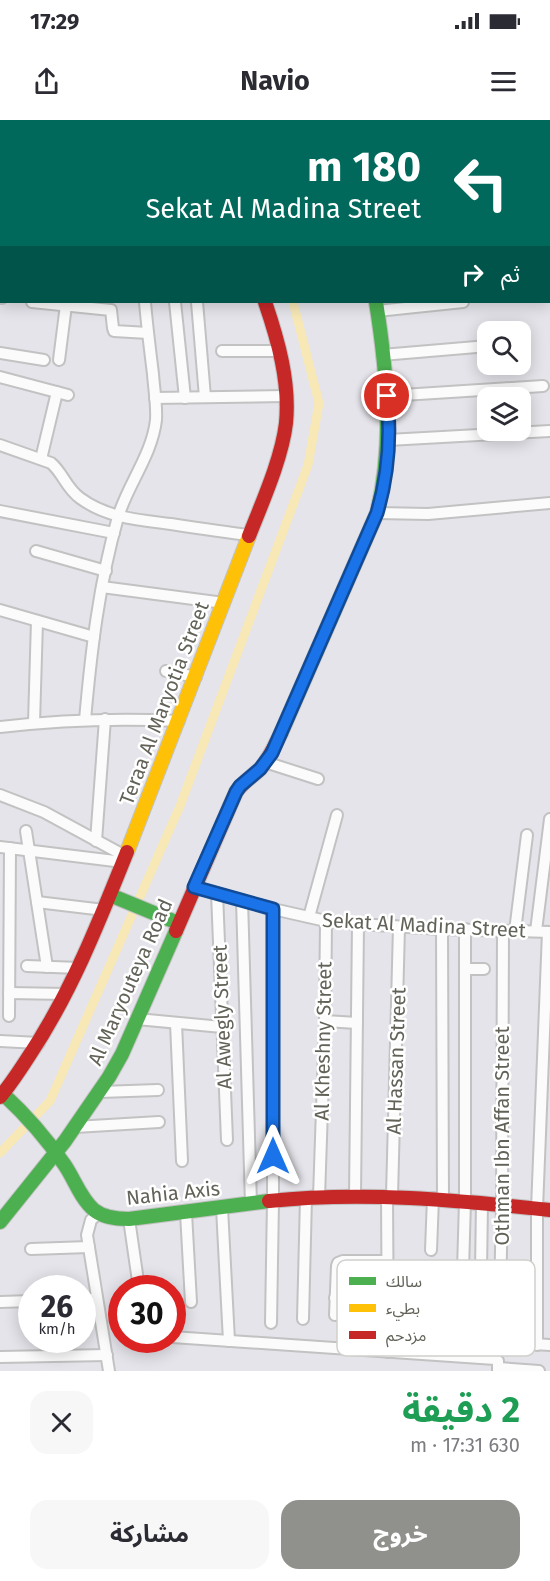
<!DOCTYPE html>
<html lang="ar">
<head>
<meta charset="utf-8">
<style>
	body { margin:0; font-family:"Fira Sans","Noto Sans Arabic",sans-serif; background:#f7f7f7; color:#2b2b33; direction:rtl; height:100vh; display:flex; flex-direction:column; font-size:22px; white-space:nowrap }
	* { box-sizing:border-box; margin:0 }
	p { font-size:20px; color:#7c7c81 }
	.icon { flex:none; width:33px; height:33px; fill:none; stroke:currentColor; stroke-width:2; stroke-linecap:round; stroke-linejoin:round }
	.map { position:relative; height:1251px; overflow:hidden; direction:ltr }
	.side { display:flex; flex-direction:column; background:#fff; flex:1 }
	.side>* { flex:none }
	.guide { position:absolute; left:0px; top:0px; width:550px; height:183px; box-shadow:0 3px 15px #0003; direction:rtl; background:#00695c; color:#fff; overflow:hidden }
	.tools { position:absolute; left:477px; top:201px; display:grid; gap:12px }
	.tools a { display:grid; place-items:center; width:54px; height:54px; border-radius:12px; background:#fff; box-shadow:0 3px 15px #0003; font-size:30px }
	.speed { position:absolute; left:18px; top:1155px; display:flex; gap:12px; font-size:30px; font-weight:700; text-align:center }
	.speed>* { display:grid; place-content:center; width:78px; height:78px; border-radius:50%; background:#fff; box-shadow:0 3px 15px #0003; line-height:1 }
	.speed small { font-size:15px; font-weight:400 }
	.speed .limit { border:9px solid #d22; background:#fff; color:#111 }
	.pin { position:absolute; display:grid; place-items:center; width:51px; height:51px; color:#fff; margin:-26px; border:3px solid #fff; border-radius:50%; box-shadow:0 2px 6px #0007 }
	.me { position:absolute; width:66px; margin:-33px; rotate:0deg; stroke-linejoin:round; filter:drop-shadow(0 0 4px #0008) }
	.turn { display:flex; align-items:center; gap:21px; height:126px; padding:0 30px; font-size:27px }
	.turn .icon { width:78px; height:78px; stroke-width:2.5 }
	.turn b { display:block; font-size:42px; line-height:51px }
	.then { display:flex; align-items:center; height:57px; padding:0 30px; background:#0003; gap:12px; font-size:22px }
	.round { display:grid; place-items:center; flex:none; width:63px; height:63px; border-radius:18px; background:#f7f7f7 }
	.headline { display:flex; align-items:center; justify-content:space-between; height:102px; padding:0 30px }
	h1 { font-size:36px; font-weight:700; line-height:45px; color:#1e9e55 }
	.action { display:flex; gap:12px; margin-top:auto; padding:12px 30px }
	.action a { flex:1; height:69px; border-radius:18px; background:#90908c; color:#fff; font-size:24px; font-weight:700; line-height:69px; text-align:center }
	.action a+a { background:#f7f7f7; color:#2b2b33 }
	.status { display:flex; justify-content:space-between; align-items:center; height:42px; padding:0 30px; background:#fff; direction:ltr }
	.status svg { height:16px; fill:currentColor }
	header { display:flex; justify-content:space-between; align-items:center; height:78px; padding:0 30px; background:#fff; font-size:27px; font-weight:700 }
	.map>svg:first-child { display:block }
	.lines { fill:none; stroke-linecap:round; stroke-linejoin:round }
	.canal { stroke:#f7e8b6; stroke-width:9 }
	.street-casing { stroke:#c2c2c2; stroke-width:14 }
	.fast-casing { stroke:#c2c2c1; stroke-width:16 }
	.slow-casing { stroke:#c2c2c1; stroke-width:16 }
	.jam-casing { stroke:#c2c2c1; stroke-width:16 }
	.street { stroke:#fbfbfc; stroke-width:10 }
	.fast { stroke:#4caf50; stroke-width:14 }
	.slow { stroke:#ffc107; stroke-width:14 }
	.jam { stroke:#c62828; stroke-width:14 }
	.route-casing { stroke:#114b97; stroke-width:15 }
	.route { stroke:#1a73e8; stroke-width:10 }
	.labels { text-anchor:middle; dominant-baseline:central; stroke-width:5; stroke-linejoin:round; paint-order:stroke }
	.street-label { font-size:20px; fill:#636259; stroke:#fff }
	.key { fill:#fff; stroke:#d0d0cd; stroke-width:1.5 }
	.key-label { font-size:16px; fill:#636259 }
</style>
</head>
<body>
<div class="status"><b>17:29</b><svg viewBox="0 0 49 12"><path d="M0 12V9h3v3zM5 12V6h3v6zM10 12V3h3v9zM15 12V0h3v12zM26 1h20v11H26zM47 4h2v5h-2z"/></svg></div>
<header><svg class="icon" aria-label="menu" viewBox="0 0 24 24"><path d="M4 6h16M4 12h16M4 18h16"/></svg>Navio<svg class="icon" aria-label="share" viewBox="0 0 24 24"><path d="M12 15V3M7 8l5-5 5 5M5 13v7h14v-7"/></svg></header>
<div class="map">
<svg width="550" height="1251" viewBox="0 0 550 1251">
	<rect width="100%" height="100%" fill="#e4e4ea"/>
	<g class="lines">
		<g class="canal">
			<polyline points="241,0 242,2"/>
			<polyline points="0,1033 50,981 180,686 308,345 319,283 293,182"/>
		</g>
		<defs>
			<g id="street">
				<polyline points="540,0 540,2"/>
				<polyline points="363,2 366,0"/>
				<polyline points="496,2 506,0"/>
				<polyline points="0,21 2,21"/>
				<polyline points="0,40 2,40"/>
				<polyline points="0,62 2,62"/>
				<polyline points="0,85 2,85"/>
				<polyline points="0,111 2,111"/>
				<polyline points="0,140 2,140"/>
				<polyline points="0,178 2,178"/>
				<polyline points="32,182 111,190 113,208 114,211 148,213"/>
				<polyline points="175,182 185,278"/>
				<polyline points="197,182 205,277"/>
				<polyline points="377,191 463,182"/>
				<polyline points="222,231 278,231"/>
				<polyline points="0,233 44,240"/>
				<polyline points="382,235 488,226"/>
				<polyline points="59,240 66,185"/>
				<polyline points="0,257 68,275"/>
				<polyline points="387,276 543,266"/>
				<polyline points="155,278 286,276"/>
				<polyline points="388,320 550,311"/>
				<path d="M0,325l51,18c12,10 15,25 29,35 27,20 59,22 91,26 26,4 52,8 78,11"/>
				<polyline points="41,339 57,272"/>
				<polyline points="0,391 114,413"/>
				<polyline points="377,393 428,394 550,383"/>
				<polyline points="36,431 106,451"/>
				<polyline points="102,467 224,483"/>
				<polyline points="0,490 94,517"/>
				<polyline points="166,551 196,557"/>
				<path d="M85,600c6,-68 14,-137 33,-203 10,-33 34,-62 38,-97 1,-15 -2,-31 -3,-46 -3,-24 -6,-48 -8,-72"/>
				<polyline points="34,603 37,501"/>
				<path d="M0,607c60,-7 119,-9 179,-6"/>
				<polyline points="265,642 318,659"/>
				<polyline points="0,675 44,692 125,736"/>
				<polyline points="26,711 47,847"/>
				<polyline points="96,721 105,599"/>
				<polyline points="0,727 123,742"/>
				<polyline points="194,767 273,789 326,801 358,804 442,809 550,812"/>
				<polyline points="217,773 227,1020"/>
				<polyline points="242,780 251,1084"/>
				<polyline points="37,782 104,790"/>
				<polyline points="309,797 337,695"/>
				<polyline points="442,809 443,1079"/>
				<polyline points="515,811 527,715"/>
				<polyline points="536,811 550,699"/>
				<polyline points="27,846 79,848"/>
				<polyline points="465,849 484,849"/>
				<polyline points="9,873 66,874"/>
				<polyline points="9,896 10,728"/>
				<polyline points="137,899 222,907"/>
				<polyline points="325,901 357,903"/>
				<polyline points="176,903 182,1041"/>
				<polyline points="0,921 39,923"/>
				<polyline points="100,972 158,970"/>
				<polyline points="75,1007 159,1002"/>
				<polyline points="355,1076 358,804"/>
				<polyline points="387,1076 388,1232"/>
				<polyline points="392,1076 399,807"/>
				<polyline points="319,1077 325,901 326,801"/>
				<polyline points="222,1088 229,1221"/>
				<polyline points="99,1093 91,1100 87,1115 109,1251"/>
				<polyline points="186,1093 191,1182"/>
				<polyline points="129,1099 139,1168"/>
				<polyline points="31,1129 89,1127"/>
				<polyline points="431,1130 433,1078"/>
				<polyline points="387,1169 432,1172"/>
				<polyline points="335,1178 387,1181"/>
				<polyline points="82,1179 97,1179"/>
				<polyline points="0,1182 32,1181"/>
				<polyline points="335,1195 337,1146 338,1143 343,1141 386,1141"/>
				<polyline points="303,1199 306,1078"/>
				<polyline points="271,1203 273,1081 273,789"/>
				<polyline points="388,1215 550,1225"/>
				<polyline points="172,1217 495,1239 498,1241 498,1251"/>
				<polyline points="461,1220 465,1081 465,809"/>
				<polyline points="480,1221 482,1083"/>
				<polyline points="499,1222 502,1085 503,811"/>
				<polyline points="537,1225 537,1089 548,812"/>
				<polyline points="0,1237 107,1235"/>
				<polyline points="498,1248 539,1251"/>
			</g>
			<g id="fast">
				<polyline points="321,0 322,2"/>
				<path d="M281,613l96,-220c17,-69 10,-141 -1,-211"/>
				<polyline points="110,775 178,803"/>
				<path d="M3,974c23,21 43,44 61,70 10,14 16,34 30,46 10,8 23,9 35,9l140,-18"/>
				<polyline points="0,1102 65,1021 109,957 122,934 176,811"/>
			</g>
			<g id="slow">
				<polyline points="201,0 202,2"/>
				<polyline points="127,732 249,416"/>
			</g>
			<g id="jam">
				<path d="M249,416c13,-33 33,-78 37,-113 4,-41 -8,-83 -21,-121"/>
				<path d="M176,811l60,-139c7,-10 17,-16 25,-24 9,-11 14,-23 20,-35"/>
				<path d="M0,977c11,-13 20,-27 29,-41 42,-63 70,-134 98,-204"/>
				<path d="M269,1081c94,-10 188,-1 281,9"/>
			</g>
		</defs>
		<use href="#street" class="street-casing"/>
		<use href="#fast" class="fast-casing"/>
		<use href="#slow" class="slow-casing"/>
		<use href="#jam" class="jam-casing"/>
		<use href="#street" class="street"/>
		<use href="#fast" class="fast"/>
		<use href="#slow" class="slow"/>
		<use href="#jam" class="jam"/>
	</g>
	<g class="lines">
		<defs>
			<path id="route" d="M273,1036v-247l-79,-22 42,-95 4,-6 20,-17 12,-16 105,-240c11,-37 14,-79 10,-117"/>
		</defs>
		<use href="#route" class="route-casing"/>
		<use href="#route" class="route"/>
	</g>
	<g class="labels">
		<g class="street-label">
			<text transform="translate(164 583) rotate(-69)">Teraa Al Maryotia Street</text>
			<text transform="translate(424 805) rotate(3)">Sekat Al Madina Street</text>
			<text transform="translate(130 862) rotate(-66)">Al Maryouteya Road</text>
			<text transform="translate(222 897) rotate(-92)">Al Awegly Street</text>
			<text transform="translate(323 921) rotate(-89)">Al Kheshny Street</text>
			<text transform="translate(396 941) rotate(-88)">Al Hassan Street</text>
			<text transform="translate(502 1016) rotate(-90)">Othman Ibn Affan Street</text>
			<text transform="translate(173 1073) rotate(-6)">Nahia Axis</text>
		</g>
	</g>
	<rect x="337" y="1140" width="198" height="96" rx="9" class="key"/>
	<rect x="349" y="1157" width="27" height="8" fill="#4caf50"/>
	<rect x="349" y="1184" width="27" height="8" fill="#ffc107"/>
	<rect x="349" y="1211" width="27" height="8" fill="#c62828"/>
	<g class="key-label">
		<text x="386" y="1167">سالك</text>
		<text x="386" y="1194">بطيء</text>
		<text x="386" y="1221">مزدحم</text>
	</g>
</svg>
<div class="tools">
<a><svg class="icon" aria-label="search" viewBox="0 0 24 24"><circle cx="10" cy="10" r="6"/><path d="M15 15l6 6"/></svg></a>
<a><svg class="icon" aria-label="layers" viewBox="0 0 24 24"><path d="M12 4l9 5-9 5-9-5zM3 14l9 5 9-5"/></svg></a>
</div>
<div class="speed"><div>26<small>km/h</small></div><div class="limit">30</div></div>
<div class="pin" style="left:387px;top:276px;background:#d93025"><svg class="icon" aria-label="arrive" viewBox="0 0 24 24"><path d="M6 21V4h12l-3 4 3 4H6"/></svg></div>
<svg class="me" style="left:273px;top:1036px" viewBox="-20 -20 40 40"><path d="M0-17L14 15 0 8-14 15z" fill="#1a73e8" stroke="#fff" stroke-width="4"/></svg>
<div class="guide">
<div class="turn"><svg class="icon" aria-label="left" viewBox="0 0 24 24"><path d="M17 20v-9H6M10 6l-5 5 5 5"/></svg><div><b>180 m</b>Sekat Al Madina Street</div></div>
<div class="then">ثم<svg class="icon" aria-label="right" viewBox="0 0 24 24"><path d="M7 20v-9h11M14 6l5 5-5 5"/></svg></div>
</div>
</div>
<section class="side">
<div class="headline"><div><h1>2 دقيقة</h1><p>630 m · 17:31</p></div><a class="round"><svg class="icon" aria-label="close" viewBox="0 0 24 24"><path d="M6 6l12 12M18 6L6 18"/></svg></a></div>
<div class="action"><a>خروج</a><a>مشاركة</a></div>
</section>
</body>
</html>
